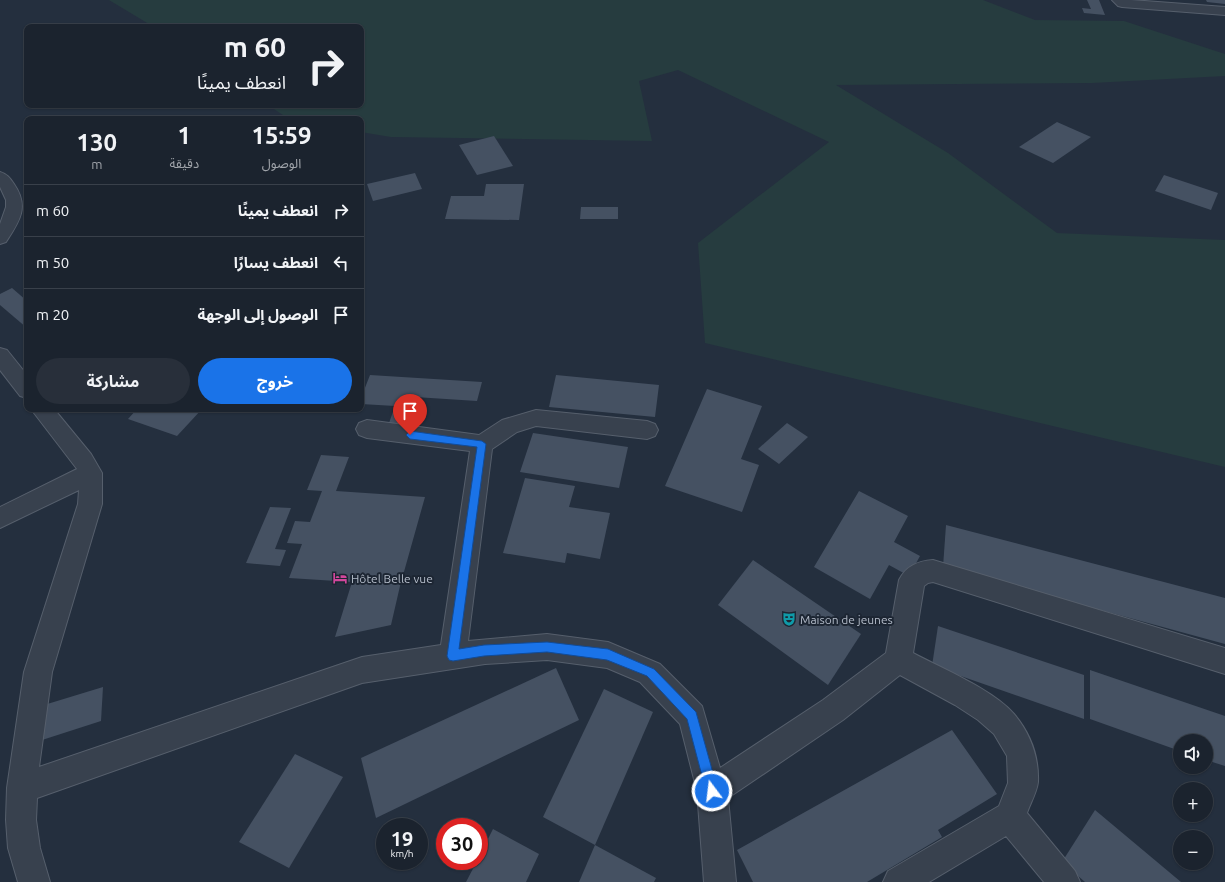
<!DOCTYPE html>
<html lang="ar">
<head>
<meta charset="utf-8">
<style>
	body { margin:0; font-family:Ubuntu,"Noto Sans Arabic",sans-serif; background:#282f3a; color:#f1f3f6; direction:rtl; height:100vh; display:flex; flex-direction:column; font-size:15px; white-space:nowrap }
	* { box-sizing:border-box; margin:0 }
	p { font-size:13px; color:#a0a4aa }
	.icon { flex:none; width:22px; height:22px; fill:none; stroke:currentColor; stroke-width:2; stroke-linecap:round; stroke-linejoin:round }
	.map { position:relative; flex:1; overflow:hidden; direction:ltr }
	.side { position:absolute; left:24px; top:116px; width:340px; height:296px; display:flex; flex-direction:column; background:#1b232e; border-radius:8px; box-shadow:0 1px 3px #0004,0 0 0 1px #39404a; direction:rtl }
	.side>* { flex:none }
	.banner { position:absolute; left:24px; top:24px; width:340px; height:84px; border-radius:8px; box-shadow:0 1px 3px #0004,0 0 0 1px #39404a; direction:rtl; background:#1b232e; color:#f1f3f6; overflow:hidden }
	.fabs { position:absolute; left:1173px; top:734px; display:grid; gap:8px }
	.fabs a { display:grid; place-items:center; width:40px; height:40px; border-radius:50%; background:#1b232e; box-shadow:0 1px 3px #0004,0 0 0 1px #39404a; font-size:20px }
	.speed { position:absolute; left:376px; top:818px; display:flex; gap:8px; font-size:20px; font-weight:700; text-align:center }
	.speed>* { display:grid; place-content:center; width:52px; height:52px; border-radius:50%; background:#1b232e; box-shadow:0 1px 3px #0004,0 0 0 1px #39404a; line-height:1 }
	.speed small { font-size:10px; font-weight:400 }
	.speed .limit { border:6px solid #d22; background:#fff; color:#111 }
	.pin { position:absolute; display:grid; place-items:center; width:34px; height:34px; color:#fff; margin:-41px -17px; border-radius:50% 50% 50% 0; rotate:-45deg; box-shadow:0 0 4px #0007 }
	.pin .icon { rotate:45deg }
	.me { position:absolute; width:44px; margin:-22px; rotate:345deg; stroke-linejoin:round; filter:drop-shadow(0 0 3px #0008) }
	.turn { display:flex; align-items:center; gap:14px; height:84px; padding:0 12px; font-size:18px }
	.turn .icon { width:52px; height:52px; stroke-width:2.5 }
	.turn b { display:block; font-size:28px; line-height:34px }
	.eta { display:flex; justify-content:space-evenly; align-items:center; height:68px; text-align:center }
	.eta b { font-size:24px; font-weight:700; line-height:28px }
	.button { display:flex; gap:8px; margin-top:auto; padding:8px 12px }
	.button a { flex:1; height:46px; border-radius:24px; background:#1a73e8; color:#fff; font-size:16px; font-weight:700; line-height:46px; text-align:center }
	.button a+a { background:#282f3a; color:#f1f3f6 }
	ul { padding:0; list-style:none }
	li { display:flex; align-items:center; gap:12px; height:52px; padding:0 12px; border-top:1px solid #39404a }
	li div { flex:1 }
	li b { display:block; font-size:15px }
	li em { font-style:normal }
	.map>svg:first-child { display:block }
	.green { fill:#263c3f }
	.building { fill:#455162 }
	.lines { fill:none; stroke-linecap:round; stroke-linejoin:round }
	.minor-casing { stroke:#565f6c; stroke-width:2 }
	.minor { fill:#38414e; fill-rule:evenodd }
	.route { fill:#1a73e8; stroke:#114b97 }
	.labels { text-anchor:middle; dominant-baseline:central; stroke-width:4; stroke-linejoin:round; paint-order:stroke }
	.poi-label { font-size:12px; fill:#b4bcc9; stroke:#1d2633; text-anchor:start }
</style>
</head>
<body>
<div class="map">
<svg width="1225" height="882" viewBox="0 0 1225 882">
	<rect width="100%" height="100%" fill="#242f3e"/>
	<polygon class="green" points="109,0 983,0 1035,20 1124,21 1225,54 1225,76 1092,83 836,85 948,153 1057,233 1225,240 1225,467 705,343 698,243 829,142 678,70 639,81 652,141 391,137 361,132 361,119 289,119 268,105 361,105 361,27 154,27"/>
	<g class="building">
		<polygon points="1087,0 1099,0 1105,15 1084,13 1082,8 1091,9"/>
		<polygon points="1206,0 1225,0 1225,4 1207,2"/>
		<polygon points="1057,122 1091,137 1053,163 1019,147"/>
		<polygon points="494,136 513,166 477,175 459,145"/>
		<polygon points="415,173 422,189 373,201 367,184"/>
		<polygon points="1164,175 1218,193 1211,210 1155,191"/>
		<polygon points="486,184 524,184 519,220 445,219 451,196 484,196"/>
		<polygon points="581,207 618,207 618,219 580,219"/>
		<polygon points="12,288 27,301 27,328 0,305 0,294"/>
		<polygon points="370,375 482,382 477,401 415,397 406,424 389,423 395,406 361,404 361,398"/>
		<polygon points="556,375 659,385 655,417 549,407"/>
		<polygon points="707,389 762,406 741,459 759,465 742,512 665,486"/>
		<polygon points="137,409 202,409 177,436 128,419"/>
		<polygon points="787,423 808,437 779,464 758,449"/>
		<polygon points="533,433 628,447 619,488 520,472"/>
		<polygon points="321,455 349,457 336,491 425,497 400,586 391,625 335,637 352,582 289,578 302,544 287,543 295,521 310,522 322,491 307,490"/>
		<polygon points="525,478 575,486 569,507 610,513 600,559 567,553 565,563 503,553"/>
		<polygon points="859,491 908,516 894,542 920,556 909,576 889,565 870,599 814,567"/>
		<polygon points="270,507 291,508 275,549 286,550 280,566 246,563"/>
		<polygon points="946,525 1225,598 1225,644 943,567"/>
		<polygon points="753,560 861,634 828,685 718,605"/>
		<polygon points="938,626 1084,675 1084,719 932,666"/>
		<polygon points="556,668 579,720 376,818 361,758"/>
		<polygon points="1090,670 1225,716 1225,766 1206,760 1206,741 1180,741 1180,751 1090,719"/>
		<polygon points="103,687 101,721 39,741 44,705"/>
		<polygon points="604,689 653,712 595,845 543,817"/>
		<polygon points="952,730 997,794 938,830 942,837 867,882 753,882 737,850"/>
		<polygon points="295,754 343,777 289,868 239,842"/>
		<polygon points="1095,810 1181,882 1085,882 1062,862"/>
		<polygon points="493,829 539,854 526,882 466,882 477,861 479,861 479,857"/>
		<polygon points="595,845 656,878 654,882 579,882"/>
	</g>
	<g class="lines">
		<defs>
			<g id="minor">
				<polygon points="1112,0 1131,0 1225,7 1225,15 1122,7 1118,6"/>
				<path d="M0,172c7,2 10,6 14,12 16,23 5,38 -8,58l-6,2v-20l6,-17v-7l-6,-13z"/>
				<polygon points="0,348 7,350 27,375 27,398 20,396 0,370"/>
				<path d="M31,409h23l37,45 11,19v31l-50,168 -13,95 323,-110 79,-12 29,-194 -103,-13 -8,-3 -3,-6 3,-6 8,-3 112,15 23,-15 34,-10 111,11 8,3 3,6 -3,6 -8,3 -111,-13 -19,6 -25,17 -24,192 79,-7 61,8 52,22 42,42 18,62 103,-68 63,-47 13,-73c7,-14 19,-19 34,-20l292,88v26l-292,-92 -5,1 -4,3 -11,67c28,15 81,37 101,61 16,19 25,43 24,68 -1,10 -8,22 -11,31l48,58 5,11h-36l-38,-46 -77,46h-46l5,-11 111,-65 9,-23 -1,-27 -13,-22 -16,-14 -23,-15 -55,-30 -57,45 -115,78 8,84h-32l-7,-91 -17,-67 -40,-42 -33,-14 -60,-8 -62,4 -123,19 -325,115 -1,22 4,28 10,34h-32l-10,-34 -2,-28 1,-32 17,-116 54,-168 1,-14 -79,38v-21l77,-38z"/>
			</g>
		</defs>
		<use href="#minor" class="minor-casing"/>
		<use href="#minor" class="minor"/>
	</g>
	<polygon class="route" points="410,431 482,441 486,444 459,649 484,645 547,642 608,649 654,669 696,712 718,791 716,796 712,798 708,796 706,791 687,719 647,676 607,660 547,652 484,656 453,661 449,660 447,656 477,447 410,439 406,435"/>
	<defs>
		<symbol id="hotel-bare" viewBox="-9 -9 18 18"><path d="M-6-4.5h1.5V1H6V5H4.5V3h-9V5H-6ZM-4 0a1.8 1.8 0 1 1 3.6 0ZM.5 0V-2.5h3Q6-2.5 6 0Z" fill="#d1479c" stroke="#1d2633" stroke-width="2.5" paint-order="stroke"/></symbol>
		<symbol id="theatre-bare" viewBox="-9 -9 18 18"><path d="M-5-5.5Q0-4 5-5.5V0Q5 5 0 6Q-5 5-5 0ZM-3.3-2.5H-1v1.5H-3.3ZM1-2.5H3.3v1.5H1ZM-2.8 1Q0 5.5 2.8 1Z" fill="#0f9aa8" stroke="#1d2633" stroke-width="2.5" paint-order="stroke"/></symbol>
	</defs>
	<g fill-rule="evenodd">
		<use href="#hotel-bare" x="330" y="568" width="20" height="20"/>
		<use href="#theatre-bare" x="779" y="609" width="20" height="20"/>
	</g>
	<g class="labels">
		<g class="poi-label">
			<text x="351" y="578">Hôtel Belle vue</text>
			<text x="800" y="619">Maison de jeunes</text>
		</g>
	</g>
</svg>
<div class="fabs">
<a><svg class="icon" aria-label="sound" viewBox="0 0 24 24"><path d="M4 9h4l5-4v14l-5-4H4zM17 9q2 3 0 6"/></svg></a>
<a>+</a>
<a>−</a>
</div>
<div class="speed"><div>19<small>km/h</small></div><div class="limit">30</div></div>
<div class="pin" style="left:410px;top:435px;background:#d93025"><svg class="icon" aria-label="arrive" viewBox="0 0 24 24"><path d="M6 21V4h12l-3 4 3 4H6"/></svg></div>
<svg class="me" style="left:712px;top:791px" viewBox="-20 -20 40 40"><circle r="17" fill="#1a73e8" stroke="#fff" stroke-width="3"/><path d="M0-11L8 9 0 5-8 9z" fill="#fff"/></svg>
<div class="banner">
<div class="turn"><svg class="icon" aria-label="right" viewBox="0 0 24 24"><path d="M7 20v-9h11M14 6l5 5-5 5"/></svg><div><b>60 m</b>انعطف يمينًا</div></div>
</div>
<section class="side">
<div class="eta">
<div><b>15:59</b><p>الوصول</p></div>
<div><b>1</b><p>دقيقة</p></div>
<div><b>130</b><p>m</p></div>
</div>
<ul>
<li><svg class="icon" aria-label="right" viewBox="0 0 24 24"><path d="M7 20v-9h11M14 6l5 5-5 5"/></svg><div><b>انعطف يمينًا</b></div><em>60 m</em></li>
<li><svg class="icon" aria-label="left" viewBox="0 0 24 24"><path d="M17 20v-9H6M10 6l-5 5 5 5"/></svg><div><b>انعطف يسارًا</b></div><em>50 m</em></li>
<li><svg class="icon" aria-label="arrive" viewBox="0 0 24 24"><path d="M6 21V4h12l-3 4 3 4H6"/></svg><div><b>الوصول إلى الوجهة</b></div><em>20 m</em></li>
</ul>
<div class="button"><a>خروج</a><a>مشاركة</a></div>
</section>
</div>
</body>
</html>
